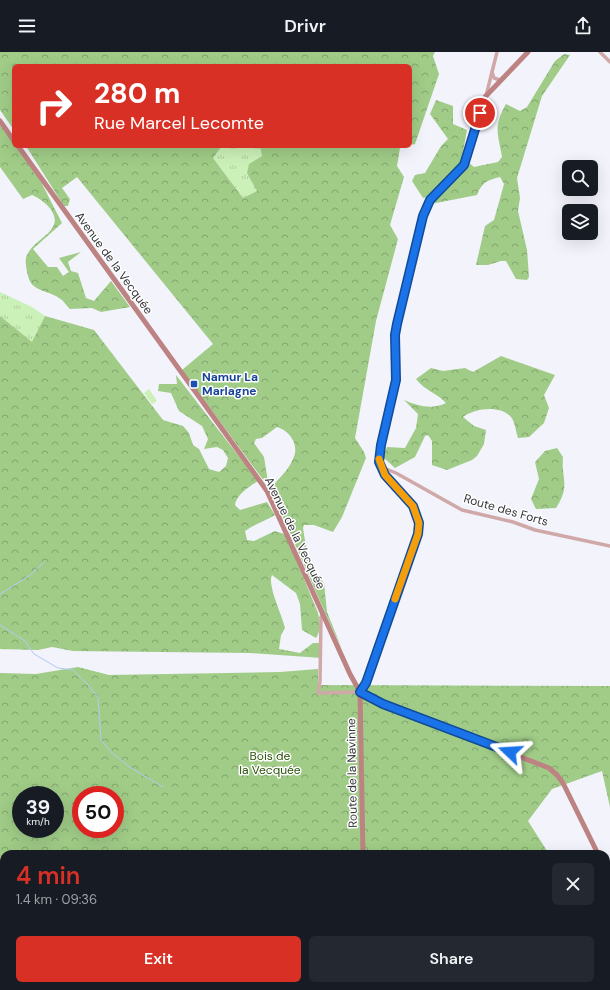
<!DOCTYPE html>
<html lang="en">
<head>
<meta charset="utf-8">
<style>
	body { margin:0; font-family:"DM Sans",sans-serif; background:#242831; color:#f1f3f6; height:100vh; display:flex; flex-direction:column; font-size:15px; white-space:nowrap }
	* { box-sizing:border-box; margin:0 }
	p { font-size:13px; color:#9ea1a6 }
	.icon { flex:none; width:22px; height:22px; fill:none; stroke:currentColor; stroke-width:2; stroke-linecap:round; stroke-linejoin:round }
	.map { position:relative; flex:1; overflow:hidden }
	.panel { position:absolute; left:0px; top:798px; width:610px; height:140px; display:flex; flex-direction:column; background:#171b24; border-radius:12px 12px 0 0; box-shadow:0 4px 16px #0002 }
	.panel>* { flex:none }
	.top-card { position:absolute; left:12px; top:12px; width:400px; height:84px; border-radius:6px; box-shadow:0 4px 16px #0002; background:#d93025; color:#fff; overflow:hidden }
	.tools { position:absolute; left:562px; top:108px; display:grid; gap:8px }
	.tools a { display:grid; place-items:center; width:36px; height:36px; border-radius:6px; background:#171b24; box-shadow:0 4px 16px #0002; font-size:20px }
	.speed { position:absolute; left:12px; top:734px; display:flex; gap:8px; font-size:20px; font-weight:700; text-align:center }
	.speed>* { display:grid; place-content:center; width:52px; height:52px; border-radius:50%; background:#171b24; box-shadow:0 4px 16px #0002; line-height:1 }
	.speed small { font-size:10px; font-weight:400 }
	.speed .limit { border:6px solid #d22; background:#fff; color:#111 }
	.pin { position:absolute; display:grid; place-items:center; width:34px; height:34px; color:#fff; margin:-17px; border:2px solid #fff; border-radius:50%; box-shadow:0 1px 4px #0007 }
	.me { position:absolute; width:44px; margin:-22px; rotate:290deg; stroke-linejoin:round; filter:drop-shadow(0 0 3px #0008) }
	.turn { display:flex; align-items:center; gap:14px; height:84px; padding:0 16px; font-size:18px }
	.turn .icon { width:52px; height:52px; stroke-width:2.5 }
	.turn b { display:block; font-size:28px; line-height:34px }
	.round { display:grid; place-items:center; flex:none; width:42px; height:42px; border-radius:6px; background:#242831 }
	.overview { display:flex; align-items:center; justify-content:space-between; height:68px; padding:0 16px }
	h1 { font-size:24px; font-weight:600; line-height:30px; color:#d93025 }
	.cta { display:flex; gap:8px; margin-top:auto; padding:8px 16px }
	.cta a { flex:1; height:46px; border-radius:6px; background:#d93025; color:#fff; font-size:16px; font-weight:600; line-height:46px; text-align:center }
	.cta a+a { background:#242831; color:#f1f3f6 }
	header { display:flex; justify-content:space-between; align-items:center; height:52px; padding:0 16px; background:#171b24; font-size:18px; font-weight:600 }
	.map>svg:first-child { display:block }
	.grass { fill:url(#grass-tufts) }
	.forest { fill:url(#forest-crowns); fill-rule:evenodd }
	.pitch { fill:#ccf1b8 }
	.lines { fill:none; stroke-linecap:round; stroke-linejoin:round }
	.stream { stroke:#b1cbf3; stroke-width:1 }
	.street { stroke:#d0a8a7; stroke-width:3.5 }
	.secondary { stroke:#bd8382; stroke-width:5 }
	.route-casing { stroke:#114b97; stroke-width:10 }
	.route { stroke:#1a73e8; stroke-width:7 }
	.slow { stroke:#f59e0b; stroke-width:7 }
	.transit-dot { fill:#1a4fb4; stroke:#fff; stroke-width:1.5 }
	.labels { text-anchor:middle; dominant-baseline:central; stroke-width:3; stroke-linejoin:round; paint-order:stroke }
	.street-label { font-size:12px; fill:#353639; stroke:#fff }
	.transit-label { font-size:12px; font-weight:bold; fill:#164399; stroke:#fff; text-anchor:start }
	.park-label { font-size:12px; fill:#285006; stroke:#fff }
</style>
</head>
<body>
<header><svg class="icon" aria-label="menu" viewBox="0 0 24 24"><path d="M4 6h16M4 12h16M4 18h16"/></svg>Drivr<svg class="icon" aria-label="share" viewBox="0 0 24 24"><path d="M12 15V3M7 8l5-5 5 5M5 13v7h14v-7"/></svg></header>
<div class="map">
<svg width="610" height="938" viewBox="0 0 610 938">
	<defs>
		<pattern id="grass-tufts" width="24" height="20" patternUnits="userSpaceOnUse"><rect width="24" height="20" fill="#ccf1b8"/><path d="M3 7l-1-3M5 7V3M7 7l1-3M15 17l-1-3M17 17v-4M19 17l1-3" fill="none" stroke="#b0cf9f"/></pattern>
		<pattern id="forest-crowns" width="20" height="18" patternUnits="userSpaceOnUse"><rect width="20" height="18" fill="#a0cc87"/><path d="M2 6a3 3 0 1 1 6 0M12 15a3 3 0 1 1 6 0" fill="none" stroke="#83a66f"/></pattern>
	</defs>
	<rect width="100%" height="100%" fill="#f2f3fb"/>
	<g class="grass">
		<polygon points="222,94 260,94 262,104 250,112 257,139 243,146 213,106"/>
		<polygon points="0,240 32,255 45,264 32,291 0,264"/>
		<polygon points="610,883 610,938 571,938 569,934 606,934 606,885"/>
		<polygon points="400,934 490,934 492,938 400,938"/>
	</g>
	<g class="forest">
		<polygon points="0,0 435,0 433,4 439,22 415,92 410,93 410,14 101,14 99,12 72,14 14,14 14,78 0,58"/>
		<path d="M564,2l6,1 -28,41 -25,82 3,20 -2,13 9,39 2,27 -2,3 -11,-1 -10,-18h-5l-13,4h-12l9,-39 9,-6 10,-36 -4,-7c-12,3 -18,5 -23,18l-46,9 9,-10 -17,4 -11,-17 3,-6 10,-2 16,-27 7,-7 -18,-25 6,-14 17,6v18l14,6 -5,27 12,10 24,-5 4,-5c-4,-24 -9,-30 4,-53l14,7 7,-4 28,-46z"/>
		<path d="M0,73l40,55 22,43 -29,26 15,18h9l6,9 6,-4 -10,-14 22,-6 -13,10 3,9 7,2 8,25 8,3 17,-20 19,26 -29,5 -9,-4 -22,1c-4,-4 -7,-9 -11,-11 -11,-8 -25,-6 -30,-19 -2,-6 -5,-19 -2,-24 5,-11 16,-16 23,-24 14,-15 -6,-31 -18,-36l-9,4 -23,-32z"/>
		<path d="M26,94h196l-9,12 30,40 14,-7 -10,-18 2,-9 13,-8 -2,-10h146l-6,2 -3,18 7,11 -14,48 8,14 -22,82 -21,117 9,14 2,6 -24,59 -9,15 -19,-7h-10l-1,3 4,25 7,18 10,12 3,29 15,37c-25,-52 -46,-105 -71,-158v-4c8,-8 18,-18 22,-28 7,-14 -3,-28 -16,-32l-15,11 -6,1 -2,4 10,14 4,25 -4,-1 -82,-111 31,-26 -136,-167 -15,11 8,11 -2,7h-4z"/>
		<path d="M0,264l32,26 13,-26 49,14 69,90 20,6 6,7 4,12 6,4 10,20 10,3 7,-6 2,-8 -5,-8 -6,-3 -13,2 4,-10 -6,-13 -23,-15 -8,-18 -13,-2 1,-7h18l-1,-9 82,106c-8,5 -22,14 -23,24l5,5 27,-8 8,13c-10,6 -20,9 -30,16l2,9 7,1 21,-10 9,3 7,13 27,66c2,9 3,18 -2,25l-14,-8 -2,-26 -4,-11 -24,-18c-5,10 10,40 13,53l-4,7 -2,14 21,4 13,-10h7l2,15 -72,-5 -177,-2 -21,-4 -14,3 -38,-1z"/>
		<path d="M501,304l54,19 -11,20 5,13 -5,15 -15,14 -11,1c-2,-6 -3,-16 -7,-21 -12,-13 -37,-8 -48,0l11,9 12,4 -2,14 -7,12 -5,4 -25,10 -15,-5v-24l-4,-6 -3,1 -10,21 -20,11 -12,-11 4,-10 18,1 11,-20 2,-14 -14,-14c14,6 28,10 42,3 -9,-10 -22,-13 -30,-24l15,-11 12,3 22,-3 8,4z"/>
		<path d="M557,396l6,9c-2,23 8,28 -7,51l-20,1 -5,-10 8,-20 -4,-17 10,-11z"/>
		<path d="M78,615l31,8 171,-3 38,-3v16l292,1v121l-8,-36 -50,18 -24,32 21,33h-545v132h259l-1,4h-262v-317l36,1zM21,743h34v34h-34zM81,743h34v34h-34z"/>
		<polygon points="267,934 367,934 367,938 276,938"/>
	</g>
	<polygon class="pitch" points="149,337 157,349 152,352 144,341"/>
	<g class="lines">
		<g class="stream">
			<polyline points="0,542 29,524 44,510"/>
			<polyline points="0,573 25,589 34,602 58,616 73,618 88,633 98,645 101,688 112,701 131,716 163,735"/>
		</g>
		<g class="street">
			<polyline points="600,0 610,10"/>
			<polyline points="492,20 494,26 500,28"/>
			<polyline points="486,44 497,0"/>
			<polyline points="381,415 396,421 462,458 513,470 535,478 610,494"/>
			<polyline points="323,561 321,565 320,630 318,641 360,640"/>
			<polyline points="606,885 610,883"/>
			<polyline points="490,934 492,938"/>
			<polyline points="497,938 505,934"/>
		</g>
		<g class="secondary">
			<polyline points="0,69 14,89"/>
			<polyline points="18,94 267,439 350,622 360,640 383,652 549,716 557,723 563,731 598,802"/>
			<path d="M360,640l6,-9 52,-149c4,-36 -32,-42 -39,-72 -3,-15 12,-52 15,-69 5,-23 0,-46 3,-69l26,-108 7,-16 34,-35 21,-68 43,-45"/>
			<polyline points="360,640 363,802"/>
			<polyline points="606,817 610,822"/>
			<polyline points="367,934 367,938"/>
		</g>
	</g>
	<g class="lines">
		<defs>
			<polyline id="route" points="480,61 464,113 430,148 423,164 397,272 395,283 396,328 381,393 379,410 385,423 413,454 419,471 418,482 366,631 360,640 383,652 510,700"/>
		</defs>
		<use href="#route" class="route-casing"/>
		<use href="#route" class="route"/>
		<polyline class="slow" points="379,407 385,423 413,454 419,471 418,482 395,547"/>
	</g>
	<rect class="transit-dot" x="190" y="328" width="8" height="8" rx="2"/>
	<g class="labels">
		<g class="street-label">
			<text transform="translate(114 211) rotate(54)">Avenue de la Vecquée</text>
			<text transform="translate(506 458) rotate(16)">Route des Forts</text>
			<text transform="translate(295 481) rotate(64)">Avenue de la Vecquée</text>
			<text transform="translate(352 721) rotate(-91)">Route de la Navinne</text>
		</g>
		<g class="transit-label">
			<text x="202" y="325">Namur La<tspan x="202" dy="14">Marlagne</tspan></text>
		</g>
		<g class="park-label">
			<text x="270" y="704">Bois de<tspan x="270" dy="14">la Vecquée</tspan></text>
		</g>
	</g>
</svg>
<div class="tools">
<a><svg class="icon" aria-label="search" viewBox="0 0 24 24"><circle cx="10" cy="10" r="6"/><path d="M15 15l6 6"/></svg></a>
<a><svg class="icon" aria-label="layers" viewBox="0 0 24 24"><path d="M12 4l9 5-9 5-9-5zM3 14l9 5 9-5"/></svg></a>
</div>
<div class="speed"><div>39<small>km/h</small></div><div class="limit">50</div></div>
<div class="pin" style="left:480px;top:61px;background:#d93025"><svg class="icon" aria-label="arrive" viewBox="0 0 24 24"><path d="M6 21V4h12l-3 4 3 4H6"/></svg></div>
<svg class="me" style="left:510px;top:700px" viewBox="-20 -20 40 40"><path d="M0-17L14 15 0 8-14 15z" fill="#1a73e8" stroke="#fff" stroke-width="4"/></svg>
<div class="top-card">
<div class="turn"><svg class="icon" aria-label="right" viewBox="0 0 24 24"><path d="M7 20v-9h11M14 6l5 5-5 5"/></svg><div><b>280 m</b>Rue Marcel Lecomte</div></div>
</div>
<section class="panel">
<div class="overview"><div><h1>4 min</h1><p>1.4 km · 09:36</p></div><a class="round"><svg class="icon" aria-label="close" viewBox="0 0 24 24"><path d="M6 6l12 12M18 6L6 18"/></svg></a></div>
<div class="cta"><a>Exit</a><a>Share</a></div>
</section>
</div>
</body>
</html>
